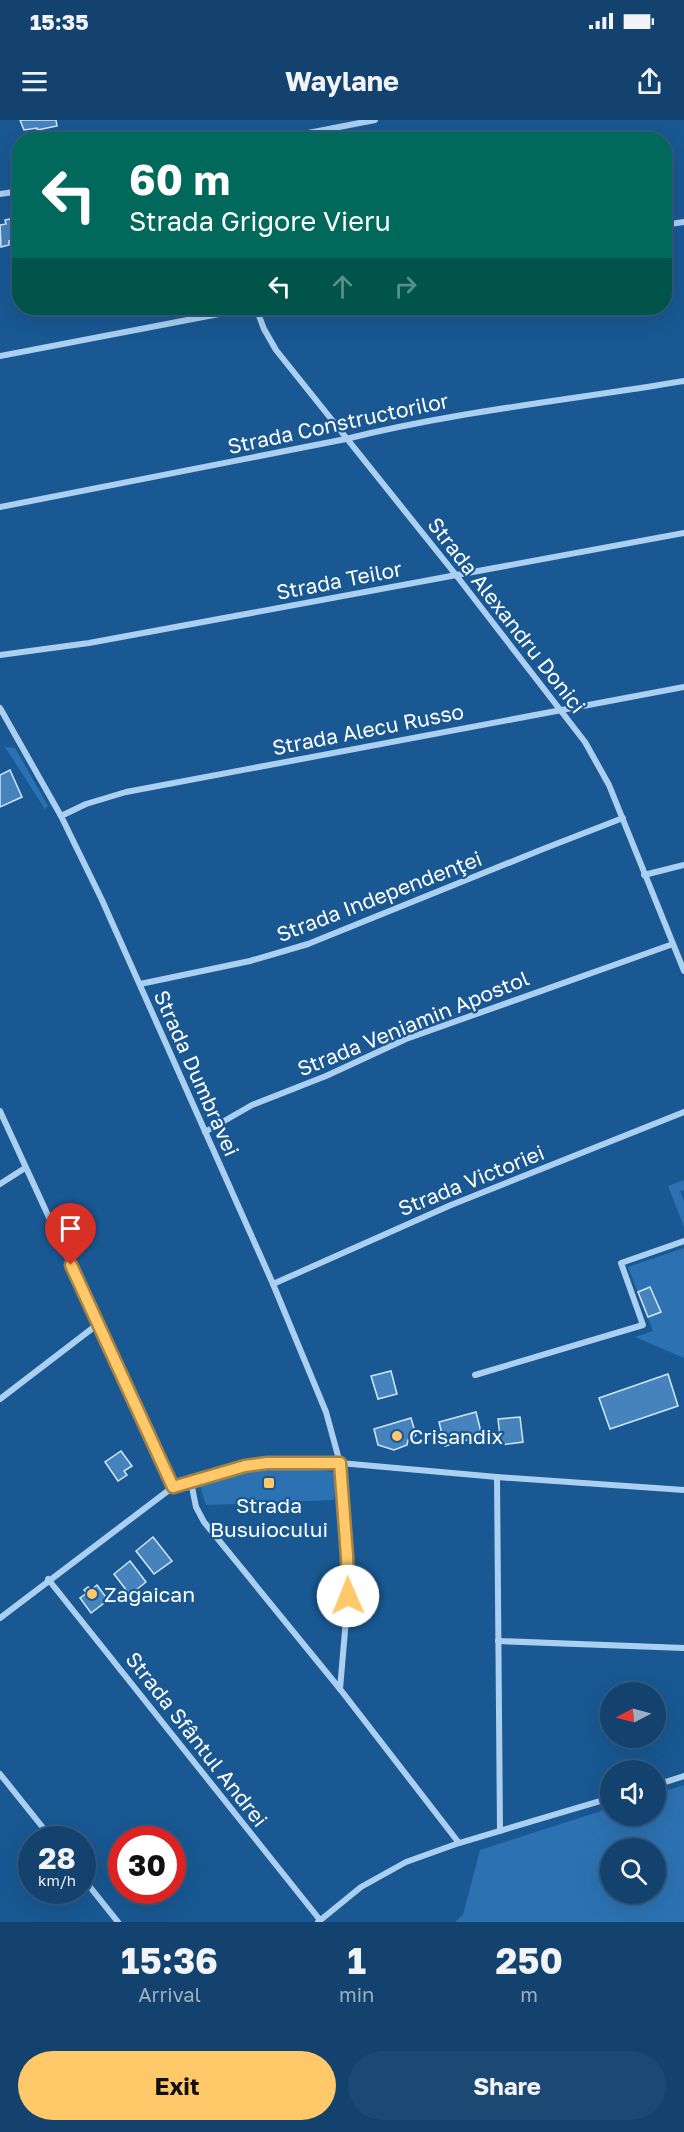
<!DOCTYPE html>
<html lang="en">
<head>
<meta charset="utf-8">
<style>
	body { margin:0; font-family:"Golos Text",sans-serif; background:#1c4973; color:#f1f3f6; height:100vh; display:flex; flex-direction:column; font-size:22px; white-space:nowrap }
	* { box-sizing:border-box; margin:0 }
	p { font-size:20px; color:#9db0c2 }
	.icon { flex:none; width:33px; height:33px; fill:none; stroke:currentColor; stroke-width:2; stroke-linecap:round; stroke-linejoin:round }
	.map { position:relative; height:1802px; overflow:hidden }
	.side { display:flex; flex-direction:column; background:#13426e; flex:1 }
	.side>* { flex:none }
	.guide { position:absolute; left:12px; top:12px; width:660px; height:183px; border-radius:24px; box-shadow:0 6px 24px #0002,0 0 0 2px #325b81; background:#00695c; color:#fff; overflow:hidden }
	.needle { width:39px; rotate:264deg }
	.controls { position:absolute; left:600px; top:1562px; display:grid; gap:12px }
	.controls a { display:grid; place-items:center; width:66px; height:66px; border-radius:50%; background:#13426e; box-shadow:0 6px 24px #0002,0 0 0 2px #325b81; font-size:30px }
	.speed { position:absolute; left:18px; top:1706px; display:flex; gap:12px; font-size:30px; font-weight:700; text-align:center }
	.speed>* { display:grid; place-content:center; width:78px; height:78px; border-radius:50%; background:#13426e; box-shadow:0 6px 24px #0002,0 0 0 2px #325b81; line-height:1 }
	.speed small { font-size:15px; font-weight:400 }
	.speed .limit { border:9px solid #d22; background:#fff; color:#111 }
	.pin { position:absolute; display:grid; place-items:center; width:51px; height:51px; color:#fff; margin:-62px -26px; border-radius:50% 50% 50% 0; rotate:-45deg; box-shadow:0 0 6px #0007 }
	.pin .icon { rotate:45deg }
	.me { position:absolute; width:66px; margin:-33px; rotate:359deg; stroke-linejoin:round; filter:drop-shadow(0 0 4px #0008) }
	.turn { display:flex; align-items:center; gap:21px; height:126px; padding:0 18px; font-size:27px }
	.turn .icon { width:78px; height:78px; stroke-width:2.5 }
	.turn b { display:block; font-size:42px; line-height:51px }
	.lanes { display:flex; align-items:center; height:57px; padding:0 18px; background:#0003; justify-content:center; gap:30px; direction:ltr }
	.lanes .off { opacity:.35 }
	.eta { display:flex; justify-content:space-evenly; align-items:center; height:102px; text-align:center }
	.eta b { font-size:36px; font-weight:700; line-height:42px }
	.cta { display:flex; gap:12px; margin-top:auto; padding:12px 18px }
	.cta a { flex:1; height:69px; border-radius:36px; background:#ffc969; color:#111; font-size:24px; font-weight:700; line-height:69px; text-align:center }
	.cta a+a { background:#1c4973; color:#f1f3f6 }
	.status { display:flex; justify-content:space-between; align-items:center; height:42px; padding:0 30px; background:#13426e; direction:ltr }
	.status svg { height:16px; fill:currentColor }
	header { display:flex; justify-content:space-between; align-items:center; height:78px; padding:0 18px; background:#13426e; font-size:27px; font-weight:700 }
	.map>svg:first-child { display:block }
	.green { fill:#2c72b2; fill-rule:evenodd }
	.building { fill:#4683bd; stroke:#d1e7fb; stroke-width:1.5 }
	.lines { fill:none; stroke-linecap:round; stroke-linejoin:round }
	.minor { stroke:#aacff0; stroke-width:6 }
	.route-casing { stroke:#a68344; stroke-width:15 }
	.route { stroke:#ffc969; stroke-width:10 }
	.poi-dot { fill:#ffc969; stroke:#195893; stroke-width:2 }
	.labels { text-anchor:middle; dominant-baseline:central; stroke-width:4.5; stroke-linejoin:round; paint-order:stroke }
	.street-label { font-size:21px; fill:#fff; stroke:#195893 }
	.poi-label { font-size:21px; fill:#fff; stroke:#195893; text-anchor:start }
</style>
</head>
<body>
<div class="status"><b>15:35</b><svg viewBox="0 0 49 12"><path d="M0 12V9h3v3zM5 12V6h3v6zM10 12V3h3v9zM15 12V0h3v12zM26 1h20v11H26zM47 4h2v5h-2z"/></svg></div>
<header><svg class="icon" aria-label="menu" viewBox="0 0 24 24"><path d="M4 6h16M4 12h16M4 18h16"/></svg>Waylane<svg class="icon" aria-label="share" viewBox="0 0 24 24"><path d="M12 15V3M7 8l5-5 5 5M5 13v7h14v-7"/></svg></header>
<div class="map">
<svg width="684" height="1802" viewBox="0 0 684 1802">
	<rect width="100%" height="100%" fill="#195893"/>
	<g class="green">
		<polygon points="5,627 15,628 48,686 45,689"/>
		<polygon points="684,1060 684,1070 680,1071 684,1082 684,1107 668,1066"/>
		<polygon points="684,1128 684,1238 635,1217 653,1211 628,1147"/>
		<polygon points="295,1348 336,1352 334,1380 206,1385 200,1366 258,1349"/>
		<path d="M684,1665v137h-229l8,-7 17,-65 130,-42v7h46v-21zM610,1728h46v45h-46z"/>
	</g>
	<g class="building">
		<polygon points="20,0 56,0 57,6 37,10 37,8 24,10"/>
		<polygon points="20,97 20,119 9,121 9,125 1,127 0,105 6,104 5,100"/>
		<polygon points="10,650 22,677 0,687 0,655"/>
		<polygon points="650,1167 661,1192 648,1197 638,1172"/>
		<polygon points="391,1251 397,1274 378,1279 371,1256"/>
		<polygon points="668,1254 678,1286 610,1309 599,1278"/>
		<polygon points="476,1292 482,1316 445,1326 439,1302"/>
		<polygon points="520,1297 523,1322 501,1325 498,1299"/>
		<polygon points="411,1298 416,1315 412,1319 408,1320 407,1325 394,1330 378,1325 374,1309"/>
		<polygon points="121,1331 132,1346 124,1351 127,1355 118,1361 105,1342"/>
		<polygon points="153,1417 172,1441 154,1454 136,1431"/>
		<polygon points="130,1441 146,1462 130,1475 114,1454"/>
		<polygon points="97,1465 108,1480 91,1493 80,1478 87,1473 84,1470 88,1467 91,1470"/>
	</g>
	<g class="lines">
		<g class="minor">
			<polyline points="272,20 375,0"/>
			<polyline points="0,74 20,71"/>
			<polyline points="664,105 684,102"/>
			<polyline points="256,188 264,209 276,230 456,455 585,622 609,665 684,851"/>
			<polyline points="0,236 250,188"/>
			<path d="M0,387l346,-68c112,-28 225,-39 338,-58"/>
			<polyline points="0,535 89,523 684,413"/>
			<polyline points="0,588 61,696 102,780 273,1164 326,1292 340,1343 347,1436 348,1476 340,1569"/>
			<polyline points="61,696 86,684 126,672 684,567"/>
			<polyline points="644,755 684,745"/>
			<polyline points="140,864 250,841 308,824 543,729 623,698"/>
			<polyline points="0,991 173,1367"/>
			<polyline points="205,1012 252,985 326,956 406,919 673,824"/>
			<polyline points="0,1064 25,1048"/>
			<polyline points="273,1164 451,1085 684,992"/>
			<polyline points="475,1255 643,1205 621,1143 684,1121"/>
			<polyline points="0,1279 98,1204"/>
			<polyline points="497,1357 500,1711"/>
			<polyline points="191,1362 196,1387 204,1402 340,1569 459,1723"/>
			<polyline points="48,1459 320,1800"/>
			<polyline points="0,1498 173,1367 245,1346 287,1342 340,1343 497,1357 684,1370"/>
			<polyline points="498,1521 684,1528"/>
			<polyline points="0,1654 52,1719"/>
			<polyline points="656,1665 684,1656"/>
			<polyline points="82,1757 118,1802"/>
			<polyline points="318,1802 361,1767 406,1742 459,1723 610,1678"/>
		</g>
	</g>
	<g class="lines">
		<defs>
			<polyline id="route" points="71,1145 173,1367 245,1346 267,1343 340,1343 347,1436 348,1476"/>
		</defs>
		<use href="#route" class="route-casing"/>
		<use href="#route" class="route"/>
	</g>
	<g class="poi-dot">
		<circle cx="397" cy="1316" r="6"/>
		<rect x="263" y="1357" width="12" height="12" rx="3"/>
		<circle cx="92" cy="1474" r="6"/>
	</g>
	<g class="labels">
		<g class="street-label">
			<text transform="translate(338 303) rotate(-12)">Strada Constructorilor</text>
			<text transform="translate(339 460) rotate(-11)">Strada Teilor</text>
			<text transform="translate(507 495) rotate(52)">Strada Alexandru Donici</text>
			<text transform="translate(368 609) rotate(-11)">Strada Alecu Russo</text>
			<text transform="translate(379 776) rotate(-21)">Strada Independenţei</text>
			<text transform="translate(413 903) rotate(-22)">Strada Veniamin Apostol</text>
			<text transform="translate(197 953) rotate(66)">Strada Dumbravei</text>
			<text transform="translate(471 1060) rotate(-22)">Strada Victoriei</text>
			<text transform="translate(197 1619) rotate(52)">Strada Sfântul Andrei</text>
		</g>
		<g class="poi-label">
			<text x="409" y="1316">Crisandix</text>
			<text x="269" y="1385" text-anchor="middle">Strada<tspan x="269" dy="24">Busuiocului</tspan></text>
			<text x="104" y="1474">Zagaican</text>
		</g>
	</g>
</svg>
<div class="controls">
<a><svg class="needle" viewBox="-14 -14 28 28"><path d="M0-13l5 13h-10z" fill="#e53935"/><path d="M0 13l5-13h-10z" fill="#9db0c2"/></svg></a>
<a><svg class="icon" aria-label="sound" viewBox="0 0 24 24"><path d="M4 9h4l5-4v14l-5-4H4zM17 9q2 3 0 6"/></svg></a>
<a><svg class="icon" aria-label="search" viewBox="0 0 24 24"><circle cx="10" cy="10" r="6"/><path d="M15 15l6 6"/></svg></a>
</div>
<div class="speed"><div>28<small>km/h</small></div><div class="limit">30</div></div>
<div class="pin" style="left:71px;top:1145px;background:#d93025"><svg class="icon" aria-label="arrive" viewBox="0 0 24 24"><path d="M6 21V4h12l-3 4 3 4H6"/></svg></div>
<svg class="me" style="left:348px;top:1476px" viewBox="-20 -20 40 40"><circle r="19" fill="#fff"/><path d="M0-13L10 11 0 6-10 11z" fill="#ffc969"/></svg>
<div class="guide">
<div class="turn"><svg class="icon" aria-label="left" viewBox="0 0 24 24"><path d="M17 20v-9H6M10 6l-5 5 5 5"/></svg><div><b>60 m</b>Strada Grigore Vieru</div></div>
<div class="lanes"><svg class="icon" aria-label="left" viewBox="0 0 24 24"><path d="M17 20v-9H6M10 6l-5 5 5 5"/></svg><svg class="icon off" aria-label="ahead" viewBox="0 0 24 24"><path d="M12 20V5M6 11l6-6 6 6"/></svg><svg class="icon off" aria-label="right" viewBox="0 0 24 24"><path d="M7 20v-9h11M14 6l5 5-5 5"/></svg></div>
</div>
</div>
<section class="side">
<div class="eta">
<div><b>15:36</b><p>Arrival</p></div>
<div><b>1</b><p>min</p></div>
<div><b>250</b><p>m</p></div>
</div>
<div class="cta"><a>Exit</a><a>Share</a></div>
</section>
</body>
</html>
